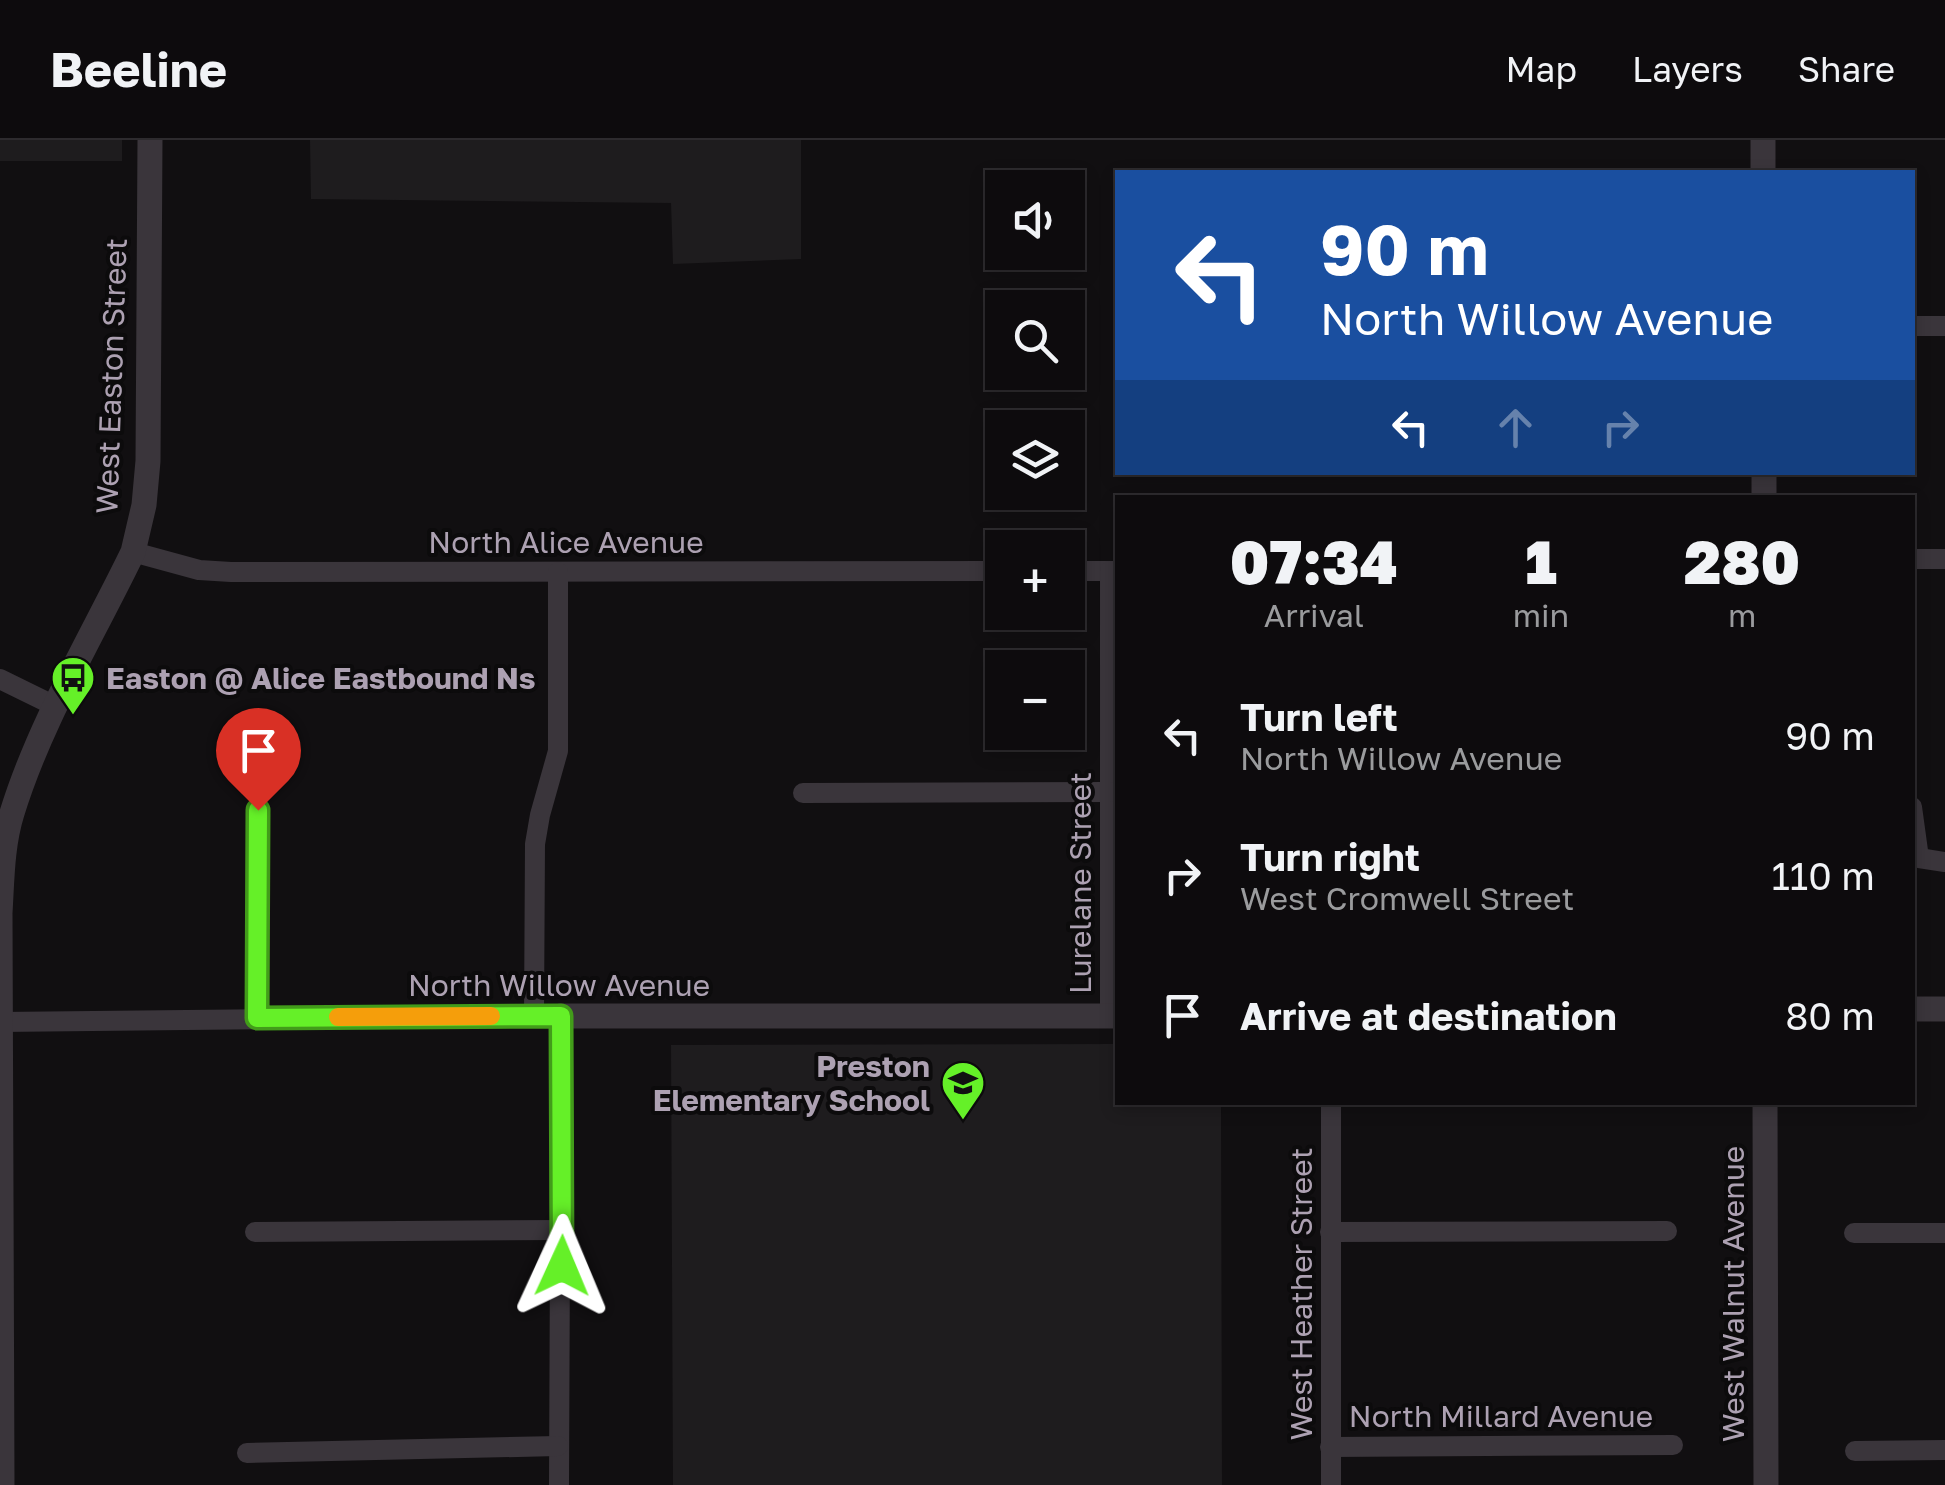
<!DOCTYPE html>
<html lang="en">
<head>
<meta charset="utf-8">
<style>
	body { margin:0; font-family:"Golos Text",sans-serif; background:#161416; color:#f1f3f6; height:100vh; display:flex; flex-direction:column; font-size:38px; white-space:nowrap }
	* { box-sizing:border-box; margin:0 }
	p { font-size:32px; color:#9a9b9d }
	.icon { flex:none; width:55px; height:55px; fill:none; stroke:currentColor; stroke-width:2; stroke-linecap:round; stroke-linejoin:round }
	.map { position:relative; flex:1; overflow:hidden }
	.side { position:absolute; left:1115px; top:355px; width:800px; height:610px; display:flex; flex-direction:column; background:#0d0b0d; border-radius:0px; box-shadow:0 5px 15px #0003,0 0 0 2px #2d2b2e }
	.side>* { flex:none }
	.guide { position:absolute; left:1115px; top:30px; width:800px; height:305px; border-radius:0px; box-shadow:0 5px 15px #0003,0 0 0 2px #2d2b2e; background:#1a4fa0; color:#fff; overflow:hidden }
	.fabs { position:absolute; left:985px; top:30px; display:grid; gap:20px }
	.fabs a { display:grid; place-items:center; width:100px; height:100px; border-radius:0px; background:#0d0b0d; box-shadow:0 5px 15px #0003,0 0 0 2px #2d2b2e; font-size:50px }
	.pin { position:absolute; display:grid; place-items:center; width:85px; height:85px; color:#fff; margin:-102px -42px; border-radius:50% 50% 50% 0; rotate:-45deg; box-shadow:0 0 10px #0007 }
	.pin .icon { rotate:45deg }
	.me { position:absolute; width:110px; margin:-55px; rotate:1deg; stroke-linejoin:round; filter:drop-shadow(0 0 8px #0008) }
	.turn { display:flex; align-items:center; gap:35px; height:210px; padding:0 40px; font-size:45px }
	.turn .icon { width:130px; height:130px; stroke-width:2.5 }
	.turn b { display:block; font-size:70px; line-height:85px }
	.lanes { display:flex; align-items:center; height:95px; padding:0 40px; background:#0003; justify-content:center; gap:50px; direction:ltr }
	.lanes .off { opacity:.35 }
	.eta { display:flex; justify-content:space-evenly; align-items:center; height:170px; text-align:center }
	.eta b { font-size:60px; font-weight:800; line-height:70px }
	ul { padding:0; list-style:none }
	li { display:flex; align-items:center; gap:30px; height:140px; padding:0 40px }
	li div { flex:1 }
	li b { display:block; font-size:38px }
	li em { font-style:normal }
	header { display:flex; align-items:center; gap:60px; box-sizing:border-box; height:140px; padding:0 50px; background:#0d0b0d; border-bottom:2px solid #2d2b2e }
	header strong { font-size:48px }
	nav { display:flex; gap:55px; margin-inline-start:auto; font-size:35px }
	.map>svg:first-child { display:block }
	.built { fill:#1e1c1e }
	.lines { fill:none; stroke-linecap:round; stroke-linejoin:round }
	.minor { stroke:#3a353b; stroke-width:20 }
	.tertiary { stroke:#3a353b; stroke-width:25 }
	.route-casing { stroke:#429c1a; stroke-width:25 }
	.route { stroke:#65f028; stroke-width:18 }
	.slow { stroke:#f59e0b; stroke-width:18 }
	.labels { text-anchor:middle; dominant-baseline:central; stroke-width:8; stroke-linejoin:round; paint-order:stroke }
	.street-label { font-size:30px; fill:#ada1b2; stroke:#0c0b0c }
	.poi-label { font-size:30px; font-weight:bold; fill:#ada1b2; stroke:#0c0b0c; text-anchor:start }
</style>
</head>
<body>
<header>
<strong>Beeline</strong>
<nav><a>Map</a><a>Layers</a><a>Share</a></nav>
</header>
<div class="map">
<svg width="1945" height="1345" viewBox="0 0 1945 1345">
	<rect width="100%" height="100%" fill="#110f11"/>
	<g class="built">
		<rect x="0" y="0" width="122" height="21"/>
		<polygon points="310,0 801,0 801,119 673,124 671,63 311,59"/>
		<polygon points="1117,904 1118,962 1221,963 1222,1345 673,1345 671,905"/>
	</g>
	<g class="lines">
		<g class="minor">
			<polyline points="1912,186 1945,186"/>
			<polyline points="133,412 199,430 231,432 1002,431"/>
			<polyline points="1912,419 1945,419"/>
			<polyline points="1068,431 1118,431"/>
			<polyline points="1110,431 1110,876"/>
			<polyline points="0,539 57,567"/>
			<polyline points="803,653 1110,652"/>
			<polyline points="1912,667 1919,718 1945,722"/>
			<polyline points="534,876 535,704 540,675 558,611 558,432"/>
			<polyline points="257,878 257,670"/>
			<polyline points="0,882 561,876 559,1345"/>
			<polyline points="255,1092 562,1090"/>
			<polyline points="1330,1092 1667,1091"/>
			<polyline points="1854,1093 1945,1093"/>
			<polyline points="1330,1307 1673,1305"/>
			<polyline points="1855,1311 1945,1310"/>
			<polyline points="247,1313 558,1306"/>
			<polyline points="1331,1345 1331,962"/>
		</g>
		<g class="tertiary">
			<polyline points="1763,0 1763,32"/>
			<polyline points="1764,332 1764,358"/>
			<polyline points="1912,869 1945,869"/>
			<polyline points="561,876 1118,876"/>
			<polyline points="1765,962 1766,1345"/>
			<path d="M2,1345l-2,-572c2,-33 2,-68 12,-100 28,-91 80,-176 121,-261l11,-47 4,-44 2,-321"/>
		</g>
	</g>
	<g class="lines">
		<defs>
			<polyline id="route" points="258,670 257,878 561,876 562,1126"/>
		</defs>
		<use href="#route" class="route-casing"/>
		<use href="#route" class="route"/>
		<polyline class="slow" points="338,877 491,876"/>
	</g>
	<defs>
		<symbol id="bus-pin" viewBox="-11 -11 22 30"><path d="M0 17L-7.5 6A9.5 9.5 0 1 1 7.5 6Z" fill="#65f028" stroke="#0c0b0c"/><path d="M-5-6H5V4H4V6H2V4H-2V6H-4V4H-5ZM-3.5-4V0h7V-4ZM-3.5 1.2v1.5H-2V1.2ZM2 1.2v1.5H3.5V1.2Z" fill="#111"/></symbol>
		<symbol id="school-pin" viewBox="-11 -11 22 30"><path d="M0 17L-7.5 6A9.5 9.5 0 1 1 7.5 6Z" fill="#65f028" stroke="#0c0b0c"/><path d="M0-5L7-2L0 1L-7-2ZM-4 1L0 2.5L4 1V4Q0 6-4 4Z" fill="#111"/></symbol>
	</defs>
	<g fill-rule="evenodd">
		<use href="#bus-pin" x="48" y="513" width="50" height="68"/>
		<use href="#school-pin" x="938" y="918" width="50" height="68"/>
	</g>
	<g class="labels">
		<g class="street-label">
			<text transform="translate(111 236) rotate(-88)">West Easton Street</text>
			<text x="566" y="402">North Alice Avenue</text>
			<text transform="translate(1080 743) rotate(-90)">Lurelane Street</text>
			<text x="559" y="845">North Willow Avenue</text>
			<text transform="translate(1301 1154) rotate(-90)">West Heather Street</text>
			<text transform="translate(1733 1154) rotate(-90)">West Walnut Avenue</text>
			<text x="1501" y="1276">North Millard Avenue</text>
		</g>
		<g class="poi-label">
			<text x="106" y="538">Easton @ Alice Eastbound Ns</text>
			<text x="930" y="926" text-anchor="end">Preston<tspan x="930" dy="34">Elementary School</tspan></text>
		</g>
	</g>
</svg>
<div class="fabs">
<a><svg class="icon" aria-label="sound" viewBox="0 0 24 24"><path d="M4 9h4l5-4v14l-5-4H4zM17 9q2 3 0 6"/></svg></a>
<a><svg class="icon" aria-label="search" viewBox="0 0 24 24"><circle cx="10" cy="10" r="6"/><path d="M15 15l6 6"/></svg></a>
<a><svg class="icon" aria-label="layers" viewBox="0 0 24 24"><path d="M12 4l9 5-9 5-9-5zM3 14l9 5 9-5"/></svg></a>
<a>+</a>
<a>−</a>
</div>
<div class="pin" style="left:258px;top:670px;background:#d93025"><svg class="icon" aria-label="arrive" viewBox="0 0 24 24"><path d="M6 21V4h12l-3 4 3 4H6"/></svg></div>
<svg class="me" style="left:562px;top:1126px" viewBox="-20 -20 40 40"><path d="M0-17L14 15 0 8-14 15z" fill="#65f028" stroke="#fff" stroke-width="4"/></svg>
<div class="guide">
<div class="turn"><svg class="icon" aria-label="left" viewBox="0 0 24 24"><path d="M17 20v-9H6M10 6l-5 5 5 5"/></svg><div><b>90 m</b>North Willow Avenue</div></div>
<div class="lanes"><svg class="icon" aria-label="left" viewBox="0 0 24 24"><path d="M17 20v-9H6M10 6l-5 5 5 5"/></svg><svg class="icon off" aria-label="ahead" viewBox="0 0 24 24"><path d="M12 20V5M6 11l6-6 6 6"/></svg><svg class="icon off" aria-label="right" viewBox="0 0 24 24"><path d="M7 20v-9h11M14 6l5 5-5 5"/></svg></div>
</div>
<section class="side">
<div class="eta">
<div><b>07:34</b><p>Arrival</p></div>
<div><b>1</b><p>min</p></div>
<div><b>280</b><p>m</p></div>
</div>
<ul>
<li><svg class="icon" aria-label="left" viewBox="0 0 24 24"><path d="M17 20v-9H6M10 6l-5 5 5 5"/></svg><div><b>Turn left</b><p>North Willow Avenue</p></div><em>90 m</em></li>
<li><svg class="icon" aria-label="right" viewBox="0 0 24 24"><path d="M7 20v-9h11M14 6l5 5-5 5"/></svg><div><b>Turn right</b><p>West Cromwell Street</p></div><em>110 m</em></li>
<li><svg class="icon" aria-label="arrive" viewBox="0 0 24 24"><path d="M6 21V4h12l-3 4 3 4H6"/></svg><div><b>Arrive at destination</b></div><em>80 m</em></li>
</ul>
</section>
</div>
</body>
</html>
